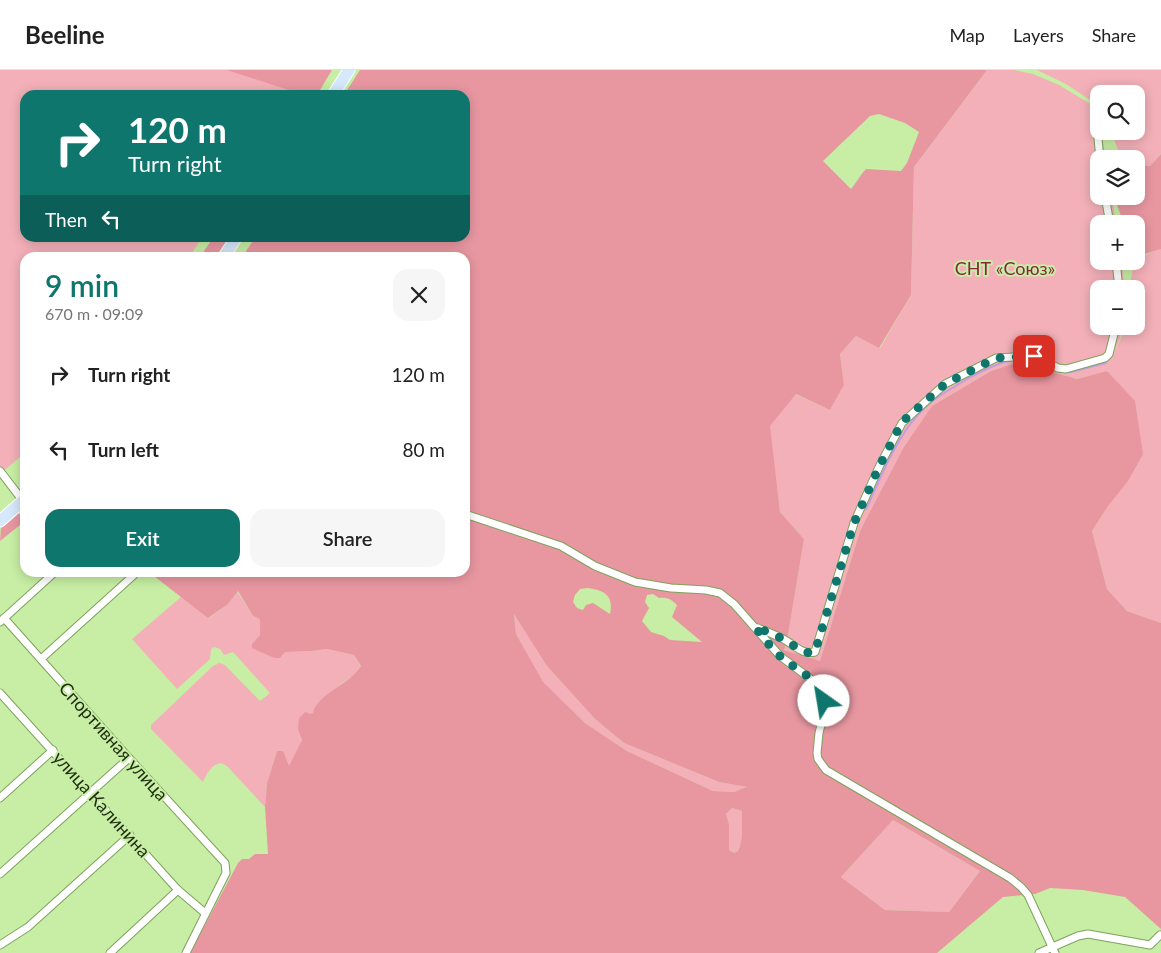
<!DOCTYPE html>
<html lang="en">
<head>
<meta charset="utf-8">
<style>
	body { margin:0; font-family:Lato,sans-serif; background:#f6f6f6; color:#222; height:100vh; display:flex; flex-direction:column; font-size:19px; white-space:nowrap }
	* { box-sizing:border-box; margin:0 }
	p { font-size:16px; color:#767676 }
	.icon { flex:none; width:28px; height:28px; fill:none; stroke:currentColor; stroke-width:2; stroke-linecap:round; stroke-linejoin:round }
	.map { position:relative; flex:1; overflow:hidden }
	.sheet { position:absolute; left:20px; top:182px; width:450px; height:325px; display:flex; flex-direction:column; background:#fff; border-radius:15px; box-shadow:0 2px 12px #0003 }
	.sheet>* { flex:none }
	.top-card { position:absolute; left:20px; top:20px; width:450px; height:152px; border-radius:15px; box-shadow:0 2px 12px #0003; background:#0f766e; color:#fff; overflow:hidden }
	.buttons { position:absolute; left:1090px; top:15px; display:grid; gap:10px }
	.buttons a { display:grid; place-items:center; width:55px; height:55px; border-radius:10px; background:#fff; box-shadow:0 2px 12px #0003; font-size:25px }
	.pin { position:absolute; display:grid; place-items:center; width:42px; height:42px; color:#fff; margin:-21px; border-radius:10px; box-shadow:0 2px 8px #0006 }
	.me { position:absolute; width:55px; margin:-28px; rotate:328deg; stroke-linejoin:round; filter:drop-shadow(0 0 4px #0008) }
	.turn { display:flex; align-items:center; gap:18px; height:105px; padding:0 25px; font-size:22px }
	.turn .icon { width:65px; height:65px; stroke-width:2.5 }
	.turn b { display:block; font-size:35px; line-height:42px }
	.then { display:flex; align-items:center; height:48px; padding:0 25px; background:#0003; gap:10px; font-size:19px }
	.round { display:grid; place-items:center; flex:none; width:52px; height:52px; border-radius:15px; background:#f6f6f6 }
	.overview { display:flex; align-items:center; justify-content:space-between; height:85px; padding:0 25px }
	h1 { font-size:30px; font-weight:600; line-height:38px; color:#0f766e }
	.cta { display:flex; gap:10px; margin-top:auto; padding:10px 25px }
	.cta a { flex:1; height:58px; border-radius:15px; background:#0f766e; color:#fff; font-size:20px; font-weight:600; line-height:58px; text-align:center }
	.cta a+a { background:#f6f6f6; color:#222 }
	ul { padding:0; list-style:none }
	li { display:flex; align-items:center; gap:15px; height:75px; padding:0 25px }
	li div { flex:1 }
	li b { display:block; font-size:19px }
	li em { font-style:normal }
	header { display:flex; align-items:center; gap:30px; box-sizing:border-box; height:70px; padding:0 25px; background:#fff; border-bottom:1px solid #e0e0e0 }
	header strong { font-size:24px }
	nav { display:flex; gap:28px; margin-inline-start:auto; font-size:18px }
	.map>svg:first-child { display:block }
	.green { fill:#f3b0b8 }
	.forest { fill:#e897a1; fill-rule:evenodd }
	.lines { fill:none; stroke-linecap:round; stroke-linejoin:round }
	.stream { stroke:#c39ede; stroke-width:2 }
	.street-casing { stroke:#7ea25c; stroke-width:9 }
	.primary-casing { stroke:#fff; stroke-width:13 }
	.street { stroke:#fff; stroke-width:7 }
	.primary { stroke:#d6e8fb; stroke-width:11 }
	.route { stroke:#0f766e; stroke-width:9; stroke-dasharray:0 16.2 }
	.labels { text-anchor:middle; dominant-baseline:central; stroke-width:4; stroke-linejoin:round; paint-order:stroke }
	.park-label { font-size:18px; fill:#85273d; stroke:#c7eea4 }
	.street-label { font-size:18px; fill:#1e2d10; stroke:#c7eea4 }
</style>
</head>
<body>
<header>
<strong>Beeline</strong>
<nav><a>Map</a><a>Layers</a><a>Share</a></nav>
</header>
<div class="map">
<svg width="1161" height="883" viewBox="0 0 1161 883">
	<rect width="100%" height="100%" fill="#c7eea4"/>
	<g class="green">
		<polygon points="0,0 269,0 266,12 304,25 25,25 25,168 202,168 189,187 25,188 25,383 0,404"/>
		<path d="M987,0h27l19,4 26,11 33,20 7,12v14h2l5,28h-7v37h13l4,28h-17v37h23l2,28h-25v37h23l-1,9 -6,17 11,-26h10v-37h-6c3,-28 4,-31 31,-40v374l-34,-12 -20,-22 -15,-58 16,-25v-135l-31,8 -59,-17 -27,9 -59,35 -72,125 -40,131 -36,-12 3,-9 17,-102 -24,-27 -11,-86 26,-32 35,16 14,-25 -4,-31 16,-18 24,12 31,-53 3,-128z"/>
		<polygon points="1037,0 1161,0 1161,84 1150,96 1136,95 1136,89 1121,88 1111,61 1136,61 1136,24 1099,24 1099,39 1096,34 1066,14"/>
		<path d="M237,521l16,25 7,3v16l-8,9 1,4 21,10 12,-6 26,-1 15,-2 27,6 7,12 -4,7 -15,9 -29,30 -3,2 -12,15 4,10 -13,27 -12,-16 -10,32 -2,24 -38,-41 -6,-3c-10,2 -14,10 -18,19l-52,-53v-4l62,-59 6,-3 6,2 35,36 10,-8 -37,-41 -9,3 -4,-6 -6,-2 -3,2 -1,10 -33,30 -45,-50 49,-42 28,21 18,-13z"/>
		<polygon points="514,542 547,596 595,649 624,673 719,712 748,717 734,722 713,721 627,681 585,653 543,613 516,564"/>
		<path d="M732,738l10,3c-1,15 2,27 -4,40l-4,2 -5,-3 -3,-36z"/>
		<polygon points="893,750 980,801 949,842 885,840 841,807"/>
	</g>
	<g class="forest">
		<polygon points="227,0 332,0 317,25 304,25"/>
		<path d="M360,0h627l-73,97 -3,128 -32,53 -23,-12 -16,18 4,31 -14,25 -34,-16 -26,32 10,86 24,27 -17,102 -3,9 36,11 40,-130 44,-84 28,-41 59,-35 27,-9 59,17 30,-8 28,30 8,53 -15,27 -20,25 -16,25 15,58 20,22 34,12v306l-36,-32 -42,-7 -33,-2 -15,6 -32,3 -66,56h-747l48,-90 4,-4h7l6,-5h13l-3,-47 2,-24 10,-32h6l6,15 13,-26 -4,-10 1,-12 6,-6 5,2 3,-1c5,-20 38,-29 48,-47l-7,-11 -27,-6 -15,2 -26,1 -3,2 -3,4h-6l-22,-10v-4l8,-9v-16l-7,-3 -15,-25 -11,14 -19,13 -58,-45 315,-1v-314l-223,-1 13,-19h210v-143h-121zM879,44l26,9 14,9 -12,31 -6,8 -35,-2c-6,6 -9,13 -15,20l-28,-28 47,-45zM587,518c17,2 27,7 23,26l-17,-11 -7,2 -3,5 -6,-2 -4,-6 2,-7 5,-6zM653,524l6,4c8,-1 12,1 18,7l-5,12 30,25 -32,-2 -6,-4 -13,-4 -9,-11 7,-13 -4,-6 2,-7zM514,544l33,52 48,53 29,24 95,39 28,5 -13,5 -21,-1 -86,-40 -42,-28 -42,-41 -27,-48zM732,738l10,3c-1,15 2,27 -4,40l-4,2 -5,-3v-25l-3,-11zM893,750l87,51 -31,41 -64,-2 -44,-33z"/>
		<polygon points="1161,84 1161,179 1145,184 1132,197 1132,191 1136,191 1136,154 1124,154 1117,135 1116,126 1136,126 1136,95 1150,96"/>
		<polygon points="213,168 229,168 216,187 200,187"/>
		<polygon points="25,440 25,451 0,471 1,458 18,444 23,444"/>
	</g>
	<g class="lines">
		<g class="stream">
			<polyline points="1019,290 1034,291 1048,297"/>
			<polyline points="1062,302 1071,302 1106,293"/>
			<path d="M866,439c18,-38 34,-84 69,-110 10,-7 21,-13 32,-20 14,-7 27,-15 42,-18"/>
		</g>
		<defs>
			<g id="street">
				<polyline points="1096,48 1100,89"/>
				<polyline points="1105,126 1110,154"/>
				<polyline points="1116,191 1119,219"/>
				<polyline points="0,401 23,431"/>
				<polyline points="465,444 561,476 595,496 635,512 671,518 706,520 720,523 734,534 780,586 816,613 823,622 824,643 819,663 817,683 818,689 826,700 1010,808 1021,817 1028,825 1055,883"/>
				<polyline points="4,548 129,688 225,793 226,803 186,883"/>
				<polyline points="0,552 55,502"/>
				<path d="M758,558c9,4 18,7 27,12 11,6 17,15 30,12l39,-129 25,-56 23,-44 43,-39 51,-26 38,-2 24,12 8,1 39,-11 4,-4 7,-28"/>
				<polyline points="41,589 135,504 133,502"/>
				<polyline points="0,623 178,820 205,843"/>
				<polyline points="0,728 53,680"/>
				<polyline points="0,804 129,688"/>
				<polyline points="0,875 28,857 130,765"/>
				<polyline points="110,883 178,820"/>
				<polyline points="1039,883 1078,866 1088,864 1150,875 1160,865"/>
			</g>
			<g id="primary">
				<polyline points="333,25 349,0"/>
				<polyline points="223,188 236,168"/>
				<polyline points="0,451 25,429"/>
			</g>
		</defs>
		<use href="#street" class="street-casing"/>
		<use href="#primary" class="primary-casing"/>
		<use href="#street" class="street"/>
		<use href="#primary" class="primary"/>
	</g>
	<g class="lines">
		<path class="route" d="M824,631c-3,-22 -28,-31 -43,-44 -10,-9 -18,-20 -26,-30 10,4 20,8 30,13 11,6 17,15 30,12l39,-129 25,-56 23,-45 43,-38 33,-17 18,-9 38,-2"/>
	</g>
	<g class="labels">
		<g class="park-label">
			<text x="1005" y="198">СНТ «Союз»</text>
		</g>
		<g class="street-label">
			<text transform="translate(114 671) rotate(48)">Спортивная улица</text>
			<text transform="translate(102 734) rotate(48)">улица Калинина</text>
		</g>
	</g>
</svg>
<div class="buttons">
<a><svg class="icon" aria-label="search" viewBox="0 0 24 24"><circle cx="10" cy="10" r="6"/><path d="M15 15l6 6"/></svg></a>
<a><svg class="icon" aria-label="layers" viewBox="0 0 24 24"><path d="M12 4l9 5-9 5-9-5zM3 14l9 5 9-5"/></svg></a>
<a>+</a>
<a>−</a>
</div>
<div class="pin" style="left:1034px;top:286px;background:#d93025"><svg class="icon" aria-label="arrive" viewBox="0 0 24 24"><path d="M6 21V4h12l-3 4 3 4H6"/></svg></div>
<svg class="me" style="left:824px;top:631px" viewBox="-20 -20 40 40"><circle r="19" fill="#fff"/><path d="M0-13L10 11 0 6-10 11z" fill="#0f766e"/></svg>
<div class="top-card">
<div class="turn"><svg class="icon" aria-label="right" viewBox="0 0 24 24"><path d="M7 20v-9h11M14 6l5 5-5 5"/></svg><div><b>120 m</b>Turn right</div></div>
<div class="then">Then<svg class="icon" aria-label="left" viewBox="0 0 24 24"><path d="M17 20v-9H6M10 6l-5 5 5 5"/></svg></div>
</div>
<section class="sheet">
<div class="overview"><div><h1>9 min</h1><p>670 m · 09:09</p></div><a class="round"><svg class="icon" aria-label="close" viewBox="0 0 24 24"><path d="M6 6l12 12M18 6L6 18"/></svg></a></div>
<ul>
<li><svg class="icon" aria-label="right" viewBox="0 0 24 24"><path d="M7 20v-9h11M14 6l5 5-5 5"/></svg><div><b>Turn right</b></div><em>120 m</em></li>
<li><svg class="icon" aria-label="left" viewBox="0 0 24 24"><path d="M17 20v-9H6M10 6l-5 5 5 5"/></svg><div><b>Turn left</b></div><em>80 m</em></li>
</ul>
<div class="cta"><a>Exit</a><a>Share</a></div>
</section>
</div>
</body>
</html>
